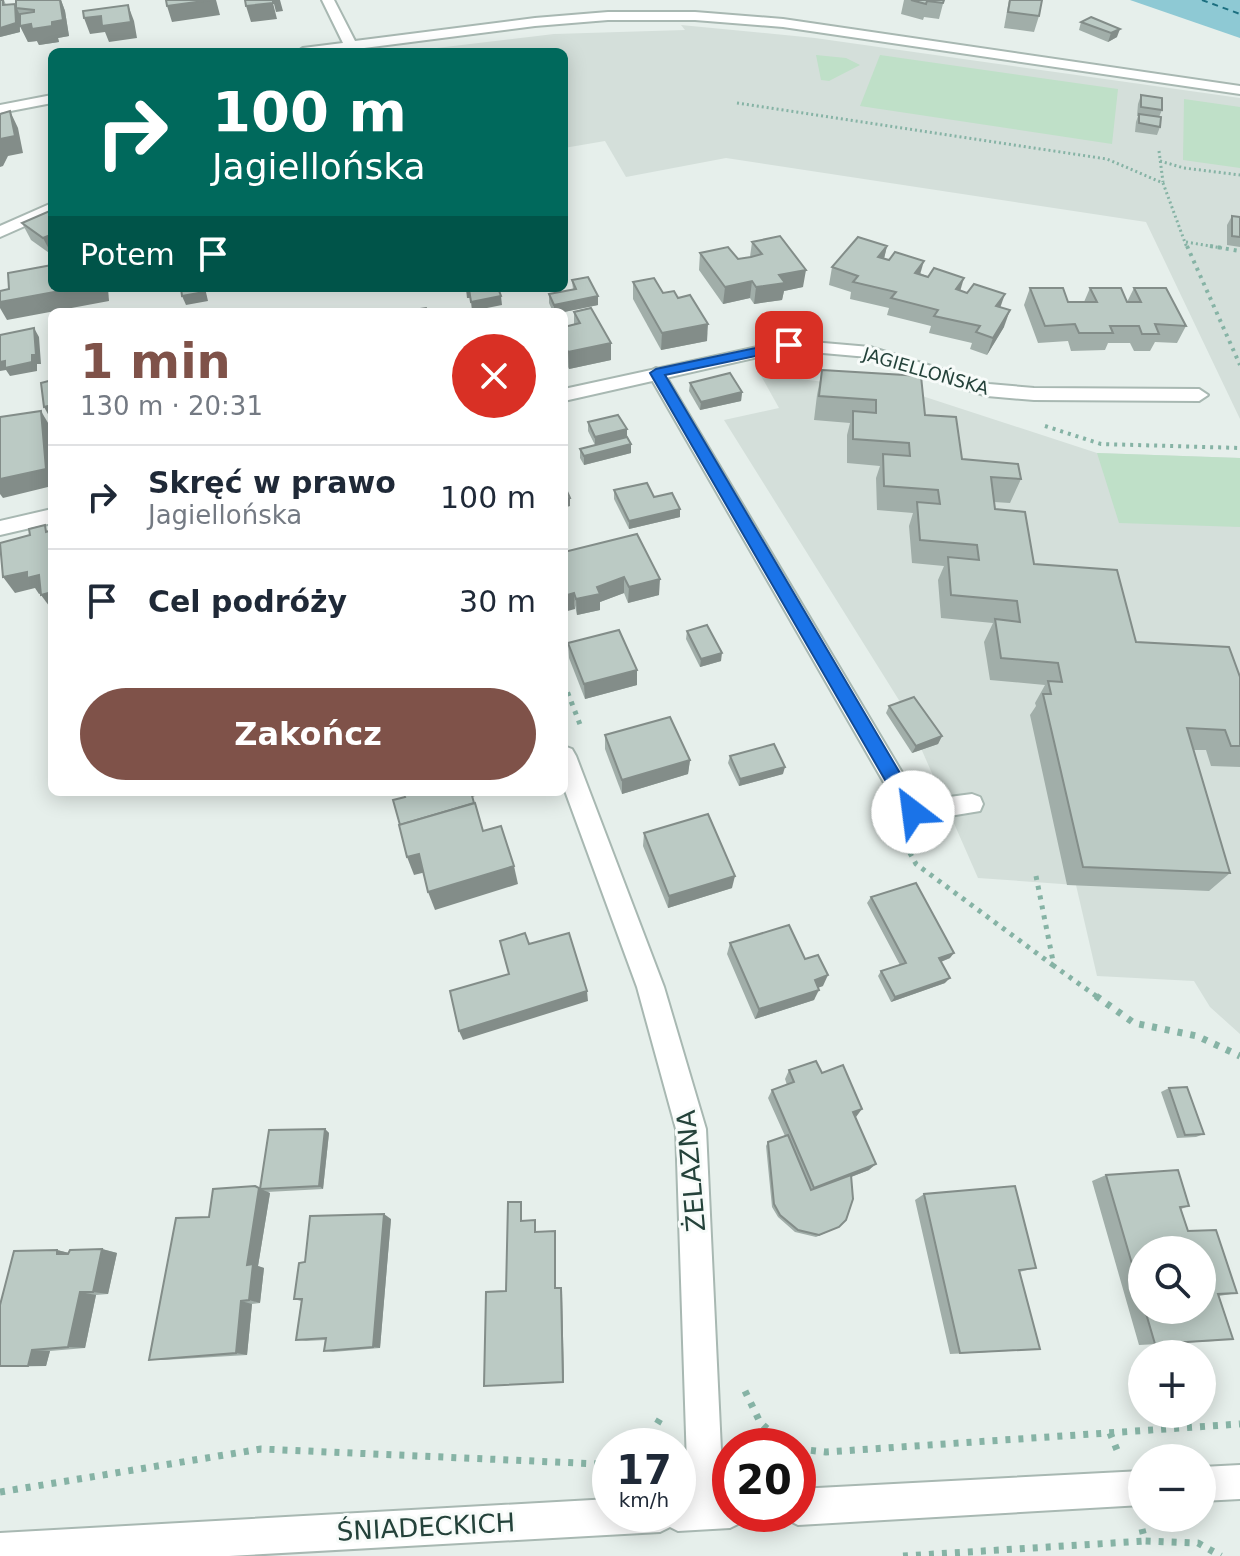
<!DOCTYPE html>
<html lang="pl">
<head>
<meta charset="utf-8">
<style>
	body { margin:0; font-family:"DejaVu Sans",sans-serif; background:#f2f2f3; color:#1f2937; height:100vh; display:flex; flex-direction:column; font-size:30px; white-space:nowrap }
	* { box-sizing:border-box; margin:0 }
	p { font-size:26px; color:#747a83 }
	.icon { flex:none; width:44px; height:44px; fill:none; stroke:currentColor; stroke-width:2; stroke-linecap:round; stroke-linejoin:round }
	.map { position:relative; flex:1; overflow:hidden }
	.sheet { position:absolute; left:48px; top:308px; width:520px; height:488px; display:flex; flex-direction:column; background:#fff; border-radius:12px; box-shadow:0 4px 20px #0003 }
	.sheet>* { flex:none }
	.top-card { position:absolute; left:48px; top:48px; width:520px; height:244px; border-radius:12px; box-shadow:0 4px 20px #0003; background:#00695c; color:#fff; overflow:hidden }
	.controls { position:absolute; left:1128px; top:1236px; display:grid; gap:16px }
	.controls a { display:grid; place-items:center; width:88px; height:88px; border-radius:50%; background:#fff; box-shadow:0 4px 20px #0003; font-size:40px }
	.speed { position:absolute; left:592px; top:1428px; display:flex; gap:16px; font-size:40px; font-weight:700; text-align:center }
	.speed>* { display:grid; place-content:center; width:104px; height:104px; border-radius:50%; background:#fff; box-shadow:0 4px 20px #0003; line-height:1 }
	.speed small { font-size:20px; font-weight:400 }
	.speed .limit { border:12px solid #d22; background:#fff; color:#111 }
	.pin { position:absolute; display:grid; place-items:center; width:68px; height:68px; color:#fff; margin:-34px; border-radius:16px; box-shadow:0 4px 12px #0006 }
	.me { position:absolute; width:88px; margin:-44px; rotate:330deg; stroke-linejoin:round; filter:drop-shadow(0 0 6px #0008) }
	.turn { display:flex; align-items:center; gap:28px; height:168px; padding:0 32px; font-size:36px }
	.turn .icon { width:104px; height:104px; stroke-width:2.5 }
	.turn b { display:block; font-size:56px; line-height:68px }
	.then { display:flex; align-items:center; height:76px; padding:0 32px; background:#0003; gap:16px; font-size:30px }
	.round { display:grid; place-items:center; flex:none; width:84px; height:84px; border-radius:42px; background:#f2f2f3 }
	.head { display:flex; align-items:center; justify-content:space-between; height:136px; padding:0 32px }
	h1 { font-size:48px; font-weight:700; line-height:60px; color:#7f5249 }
	.button { display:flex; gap:16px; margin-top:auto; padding:16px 32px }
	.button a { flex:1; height:92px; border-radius:48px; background:#7f5249; color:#fff; font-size:32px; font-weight:700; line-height:92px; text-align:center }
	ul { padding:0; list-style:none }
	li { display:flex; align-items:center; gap:24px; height:104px; padding:0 32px; border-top:2px solid #e0e1e3 }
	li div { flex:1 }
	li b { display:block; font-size:30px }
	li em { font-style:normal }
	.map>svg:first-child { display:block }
	.built { fill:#d4dfda }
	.green { fill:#bfe0c8 }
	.water { fill:#8ec9d4 }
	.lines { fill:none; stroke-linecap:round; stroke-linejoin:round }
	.ferry { stroke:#1c6f80; stroke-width:2; stroke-dasharray:6 5; stroke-linecap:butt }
	.service-casing { stroke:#a8b8b2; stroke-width:4 }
	.minor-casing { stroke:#a8b8b2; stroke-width:4 }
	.path-far3 { stroke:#86b3a5; stroke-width:3; stroke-dasharray:2 3; stroke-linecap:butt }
	.path-far2 { stroke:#86b3a5; stroke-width:4; stroke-dasharray:3 5; stroke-linecap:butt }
	.path-far1 { stroke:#86b3a5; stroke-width:5; stroke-dasharray:4 6; stroke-linecap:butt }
	.path { stroke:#86b3a5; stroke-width:7; stroke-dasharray:5 8; stroke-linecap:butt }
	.service { fill:#fff; fill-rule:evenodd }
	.minor { fill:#fff; fill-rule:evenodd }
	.wall { fill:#a1aea9; fill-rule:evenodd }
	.shaded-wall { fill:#838d89 }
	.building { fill:#bbcac4; stroke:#838d89; stroke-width:2 }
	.route { fill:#1a73e8; stroke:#114b97; stroke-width:2 }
	.labels { text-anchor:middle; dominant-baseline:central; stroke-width:6; stroke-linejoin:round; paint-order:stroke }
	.far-street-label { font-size:18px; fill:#24423a; stroke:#f7fbf9 }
	.near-street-label { font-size:26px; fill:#24423a; stroke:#f7fbf9 }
</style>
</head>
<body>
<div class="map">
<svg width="1240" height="1556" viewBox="0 0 1240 1556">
	<rect width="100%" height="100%" fill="#e6efeb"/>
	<g class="built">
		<polygon points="681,25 815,38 1240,98 1240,419 1146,222 726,158 626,177 605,141 564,148 564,52 403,52 554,34 685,30"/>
		<polygon points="760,374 913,393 1097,453 1240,458 1240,1034 1210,1007 1194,981 1097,976 1076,885 978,878 902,705 724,420 779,408"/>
	</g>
	<g class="green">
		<polygon points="816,55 846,58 860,65 829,81 821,80"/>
		<polygon points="880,55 1118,89 1112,144 860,106"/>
		<polygon points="1184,99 1240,107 1240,168 1183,160"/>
		<polygon points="1097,453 1240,458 1240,527 1119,523"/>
	</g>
	<polygon class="water" points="1130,0 1240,0 1240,38"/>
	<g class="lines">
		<polyline class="ferry" points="1202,0 1240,14"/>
		<defs>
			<polygon id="service" points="656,368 664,373 919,801 972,794 980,797 983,804 980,811 913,822 905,819 648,373"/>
			<g id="minor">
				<polygon points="322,0 334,0 355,41 535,18 608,12 695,12 783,19 1240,86 1240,94 783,27 695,20 608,20 535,26 333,52 297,52 303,48 343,43"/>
				<polygon points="52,95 52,103 0,113 0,105"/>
				<polygon points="52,203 52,214 0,237 0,226"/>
				<polygon points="789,340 870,347 989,384 1034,388 1199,389 1208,395 1199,401 1034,400 987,396 868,357 789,350 564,401 564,389"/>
				<polygon points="52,509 52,523 0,535 0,521"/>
				<polygon points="564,746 572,749 576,756 664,987 706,1129 723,1493 730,1492 730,1514 746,1514 742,1522 730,1528 678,1531 670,1527 660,1532 229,1556 0,1556 0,1533 610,1499 610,1514 678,1514 678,1495 688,1495 676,1129 637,987 564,788"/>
				<polygon points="1240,1465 1240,1499 1202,1501 1202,1467"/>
				<polygon points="1142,1471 1142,1505 798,1525 786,1519 783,1514 798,1514 798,1489"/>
			</g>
		</defs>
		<use href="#service" class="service-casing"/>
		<use href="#minor" class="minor-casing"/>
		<g class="path-far3">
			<polyline points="261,52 275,49"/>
			<polyline points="737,103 1107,159 1163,183 1187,248"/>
			<polyline points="1159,151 1163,182"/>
			<polyline points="1160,161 1184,168 1240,175"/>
			<polyline points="1186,242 1222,248"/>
		</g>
		<g class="path-far2">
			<polyline points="1187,246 1240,365"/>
			<polyline points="1210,246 1240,251"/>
			<polyline points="1045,426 1101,444 1240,448"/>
		</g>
		<g class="path-far1">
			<polyline points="564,683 581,727"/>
			<polyline points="905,844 916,864 1054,966"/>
			<polyline points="1036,876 1054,966 1099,998"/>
		</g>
		<g class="path">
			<polyline points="1096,996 1134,1023 1197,1036 1240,1056"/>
			<polyline points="745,1391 760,1422 785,1446"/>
			<polyline points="1110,1433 1117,1450"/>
			<polyline points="644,1446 660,1419"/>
			<polyline points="798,1449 826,1452 1240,1424"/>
			<polyline points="0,1492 261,1449 600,1464 610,1461"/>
			<polyline points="1142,1529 1145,1541 1198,1543 1221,1556"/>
			<polyline points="903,1556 1145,1541"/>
		</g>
		<use href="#service" class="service"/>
		<use href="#minor" class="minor"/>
	</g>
	<g class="wall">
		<polygon points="4,0 6,5 16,7 16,0 61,0 65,11 69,36 58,38 59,42 39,45 37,41 28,42 20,26 19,13 20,32 0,37"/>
		<polygon points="904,0 944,0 939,19 924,17 923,20 901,14"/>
		<polygon points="1009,0 1042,0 1039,16 1034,32 1004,28"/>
		<polygon points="1091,17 1117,37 1108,42 1079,30 1081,22"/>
		<polygon points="1141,95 1162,110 1159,117 1160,127 1157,135 1135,132 1136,122 1138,116 1137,116 1138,104"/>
		<polygon points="52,210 52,255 31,240 22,223"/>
		<polygon points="1232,216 1240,217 1240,247 1227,245 1227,225"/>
		<polygon points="752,242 803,287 784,291 782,300 754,304 750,298 723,304 699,270 700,253 738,259 750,257"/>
		<polygon points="887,246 884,258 1001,307 1004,327 987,355 970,349 972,343 929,333 931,326 887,315 889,308 850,299 851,292 829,285 832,267"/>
		<polygon points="572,280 598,305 564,312 553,312 549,303 549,294 573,290"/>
		<polygon points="633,282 663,293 707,341 661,350 633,299"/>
		<polygon points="1030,288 1068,302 1084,302 1090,288 1127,302 1134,288 1186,326 1177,343 1155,342 1150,351 1134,351 1130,343 1108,343 1105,350 1071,351 1068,341 1038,343 1024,305"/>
		<polygon points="574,312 611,343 611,360 569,369 564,359 564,327 574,324"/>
		<polygon points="822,370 925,415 962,459 1021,479 1010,503 994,502 995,509 1034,564 1136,642 1240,677 1240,767 1211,766 1206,750 1193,750 1230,873 1209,891 1067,885 1030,715 1036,706 1035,703 1045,685 990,680 984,642 993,623 941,618 938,580 944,566 912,563 909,526 913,513 877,510 876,478 880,466 847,463 847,435 850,423 814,420 817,395"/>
		<polygon points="690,383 742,392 741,401 700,410 689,391"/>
		<polygon points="588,422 627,437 631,453 584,465 580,458 580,449 595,445 588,431"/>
		<polygon points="614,490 680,509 680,517 629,529 614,499"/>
		<polygon points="637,534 659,595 628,603 624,593 600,602 600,610 577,615 564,552"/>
		<polygon points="687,631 721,661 700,667 686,639"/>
		<polygon points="568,643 637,685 585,699 569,658"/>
		<polygon points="889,706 942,736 938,744 912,753 886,713"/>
		<polygon points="605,735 690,760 688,774 622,794 605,749"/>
		<polygon points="730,756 783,774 739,786 728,763"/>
		<polygon points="644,833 732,888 668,908 643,846"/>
		<polygon points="871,897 950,958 941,962 945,983 891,1002 878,976 881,971 900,965 867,903"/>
		<polygon points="730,943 805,959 823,986 818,987 814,1000 755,1019 727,954"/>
		<polygon points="789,1070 822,1073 855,1117 869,1170 851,1177 839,1227 816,1237 795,1232 778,1217 772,1207 766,1146 768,1142 785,1136 768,1098 772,1090 787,1085 785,1079"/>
		<polygon points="1169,1088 1204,1134 1196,1137 1177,1138 1161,1092"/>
		<polygon points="325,1129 329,1133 323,1189 267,1192 270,1193 258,1266 264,1268 260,1303 252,1304 247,1355 164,1360 149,1360 209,1217 260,1188"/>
		<path d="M1106,1175l83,31 -8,3 7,22 49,62 -18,3 -4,45 -76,4 -47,-164zM1142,1250l60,60h-60z"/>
		<polygon points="924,1194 1036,1268 1019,1272 1027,1350 950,1354 915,1200"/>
		<polygon points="391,1219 380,1348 333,1352 324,1351 325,1340 306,1341 296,1340 301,1301 294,1299 305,1262"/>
		<polygon points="102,1249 117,1253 108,1294 96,1295 85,1348 50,1351 46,1366 0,1367 0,1305 57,1250 69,1253"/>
	</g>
	<g class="shaded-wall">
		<polygon points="60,0 61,0 65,11 69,36 58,38 59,42 39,45 37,41 28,42 20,26 52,22"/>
		<polygon points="211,0 216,0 220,15 172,22 167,6"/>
		<polygon points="273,0 280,0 283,11 276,12"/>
		<polygon points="273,3 277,19 251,22 246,6"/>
		<polygon points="15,4 19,13 20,32 0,37 0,28"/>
		<polygon points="128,5 134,21 137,38 109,42 105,32 90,34 84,18"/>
		<polygon points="1120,29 1117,37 1108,42 1111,33"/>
		<polygon points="10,111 18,128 23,153 8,156 3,166 0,167 0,139"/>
		<polygon points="48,236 52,245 52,255 43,238"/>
		<polygon points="887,246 883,263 878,257"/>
		<polygon points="924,261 919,278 915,273"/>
		<polygon points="806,270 803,287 784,291 782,300 754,304 756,287 779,275"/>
		<polygon points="964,278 959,295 956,289"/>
		<polygon points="752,281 750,298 723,304 725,287"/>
		<polygon points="76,288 108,288 109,301 7,320 0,308 0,302"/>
		<polygon points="205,288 208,301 186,305 182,296"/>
		<polygon points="466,289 469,289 470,298 467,298"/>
		<polygon points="1005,294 999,311 996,306"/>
		<polygon points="501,296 502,305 472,311 471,302"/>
		<polygon points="598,296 598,305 564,312 554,312 554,305"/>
		<polygon points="1010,310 1004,327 987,355 993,338"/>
		<polygon points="708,324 707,341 661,350 662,333"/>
		<polygon points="34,328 39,337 41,364 37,364 37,371 10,376 6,370 0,371 0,362 5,361"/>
		<polygon points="611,343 611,360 569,369 568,352"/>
		<polygon points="742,392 741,401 700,410 701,402"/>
		<polygon points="52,405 52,415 49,416 44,407"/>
		<polygon points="41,411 51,428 52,486 3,498 0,494 0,479"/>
		<polygon points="627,429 627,438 595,445 595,437"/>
		<polygon points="631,444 631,453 584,465 584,456"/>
		<polygon points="570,498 570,506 564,508 564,499"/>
		<polygon points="680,509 680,517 629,529 629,521"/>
		<polygon points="27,572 39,575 50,591 39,594 35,588 15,593 3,577"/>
		<polygon points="624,577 624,593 600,602 600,610 577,615 576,599 597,587"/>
		<polygon points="660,579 659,595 628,603 629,587"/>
		<polygon points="52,592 52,610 41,595"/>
		<polygon points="574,593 575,609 564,612 564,596"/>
		<polygon points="722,653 721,661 700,667 701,659"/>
		<polygon points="637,670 637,685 585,699 584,684"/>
		<polygon points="942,736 938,744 912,753 916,746"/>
		<polygon points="690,760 688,774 622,794 622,780"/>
		<polygon points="785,767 783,774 739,786 740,779"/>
		<polygon points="470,792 487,792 472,797"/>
		<polygon points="419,854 426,872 414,875 407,857"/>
		<polygon points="514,866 518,884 435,910 428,892"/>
		<polygon points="735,876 732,888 668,908 669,896"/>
		<polygon points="954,953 950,958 935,964 939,958"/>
		<polygon points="828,975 823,986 810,991 815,980"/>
		<polygon points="950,978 945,983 891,1002 895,997"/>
		<polygon points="819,990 814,1000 755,1019 759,1009"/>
		<polygon points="587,991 588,1001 463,1040 459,1031"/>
		<polygon points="862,1109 856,1117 853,1112"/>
		<polygon points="325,1129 329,1133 323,1189 319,1186"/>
		<polygon points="876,1164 869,1170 809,1193 814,1188"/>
		<polygon points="259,1188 270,1193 258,1266 264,1268 260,1303 249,1300 247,1265"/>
		<polygon points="384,1214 391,1219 380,1348 373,1347"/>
		<polygon points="555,1231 556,1234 556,1290 555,1288"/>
		<polygon points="102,1249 117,1253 108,1294 93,1292"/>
		<polygon points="57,1250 73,1254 57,1254"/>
		<polygon points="561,1288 562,1290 564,1382 563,1382"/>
		<polygon points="80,1292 96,1295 85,1348 68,1347"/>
		<polygon points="241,1301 252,1304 247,1355 236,1353"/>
		<polygon points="32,1350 50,1351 46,1366 28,1366"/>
	</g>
	<g class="building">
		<polygon points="0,0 3,0 3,5 15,4 16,23 0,28"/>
		<polygon points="16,0 60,0 63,20 52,22 52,26 32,29 31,24 20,26 20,14 34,12 34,10 16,8"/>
		<polygon points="166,0 211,0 167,6"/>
		<polygon points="245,0 273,0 273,3 246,6"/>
		<polygon points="911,0 944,0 943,3 927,1 926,4"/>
		<polygon points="1010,0 1042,0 1039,16 1008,12"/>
		<polygon points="128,5 131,22 102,26 101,16 84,18 83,11"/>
		<polygon points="1091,17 1120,29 1111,33 1081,22"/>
		<polygon points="1141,95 1162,98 1162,110 1141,107"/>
		<polygon points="10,111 15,136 0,139 0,114"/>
		<polygon points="1139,114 1161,117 1160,127 1139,123"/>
		<polygon points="52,210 52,239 48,236 43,238 22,223"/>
		<polygon points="1232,216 1240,217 1240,237 1232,236"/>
		<polygon points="780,236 806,270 779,275 785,283 756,287 752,281 725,287 700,253 728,247 738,259 751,257 762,254 752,242"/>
		<polygon points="858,237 887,246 878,257 889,260 895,252 924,261 915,273 928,277 934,268 964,278 956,289 967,293 974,284 1005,294 996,306 1010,310 993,338 976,332 980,326 934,316 938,310 891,298 896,292 853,282 858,276 832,267"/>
		<polygon points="52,265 52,288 76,288 0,302 0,291 9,289 8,273"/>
		<polygon points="588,277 598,296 554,305 549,294 576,289 572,280"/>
		<polygon points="654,278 663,293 674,291 678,298 690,295 708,324 662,333 633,282"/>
		<polygon points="181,288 203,288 204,292 182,296"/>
		<polygon points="466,288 498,288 501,296 471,302 469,289 466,289"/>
		<polygon points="1030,288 1063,288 1068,302 1097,302 1090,288 1121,288 1127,302 1141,302 1134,288 1166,288 1186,326 1155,324 1159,334 1142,334 1139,326 1110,326 1113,333 1079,333 1075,324 1045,326"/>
		<polygon points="426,308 428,312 407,311"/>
		<polygon points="591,308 611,343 568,352 564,344 564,327 580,323 574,312"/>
		<polygon points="34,328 36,355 32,355 32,362 5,368 5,361 0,362 0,335"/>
		<polygon points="822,370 921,376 925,415 956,417 962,459 1018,464 1021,479 991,477 995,509 1025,512 1034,564 1117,570 1136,642 1229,647 1240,677 1240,746 1231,746 1225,730 1187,728 1230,873 1083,867 1043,694 1051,694 1048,681 1062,682 1058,663 1001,658 995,619 1020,622 1017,601 951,595 948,557 979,560 977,545 920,540 917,502 940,504 938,490 884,486 883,454 910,456 909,443 853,439 853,411 876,413 876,400 819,396"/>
		<polygon points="730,373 742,392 701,402 690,383"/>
		<polygon points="52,380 52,405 44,407 41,383"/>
		<polygon points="41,411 46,469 0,479 0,417"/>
		<polygon points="618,415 627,429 595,437 588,422"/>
		<polygon points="627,437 631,444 584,456 580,449"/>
		<polygon points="647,483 654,497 672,493 680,509 629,521 614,490"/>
		<polygon points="565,487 570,498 564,499 564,488"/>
		<polygon points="45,525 46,532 52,530 52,592 41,595 39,575 27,578 27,572 3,577 0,543 30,535 29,529"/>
		<polygon points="637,534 660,579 629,587 624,577 597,587 600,594 576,599 574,593 564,596 564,552"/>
		<polygon points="707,625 722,653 701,659 687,631"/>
		<polygon points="619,630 637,670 584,684 568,643"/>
		<polygon points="914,697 942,736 916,746 889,706"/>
		<polygon points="670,717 690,760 622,780 605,735"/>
		<polygon points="774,744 785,767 740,779 730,756"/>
		<polygon points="403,792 471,792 474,803 400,825 393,800 405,797"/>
		<polygon points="475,803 483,831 501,826 514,866 428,892 419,854 407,857 399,825"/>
		<polygon points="708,814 735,876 669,896 644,833"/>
		<polygon points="916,883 954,953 939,958 950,978 895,997 881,971 906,963 871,897"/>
		<polygon points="789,925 805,959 818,955 828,975 815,980 819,990 759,1009 730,943"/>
		<polygon points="525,933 529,944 569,933 587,991 459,1031 450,991 509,974 500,941"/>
		<polygon points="816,1061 822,1073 843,1065 862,1109 853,1112 876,1164 814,1188 772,1090 794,1082 789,1070"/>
		<polygon points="1187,1087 1204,1134 1185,1135 1169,1088"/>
		<polygon points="325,1129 319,1186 260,1189 269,1130"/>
		<polygon points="788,1135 811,1190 851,1175 853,1199 846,1220 839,1227 819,1235 798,1230 780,1215 774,1204 768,1142"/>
		<polygon points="1178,1170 1189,1206 1180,1207 1188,1231 1216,1230 1237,1293 1218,1294 1233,1339 1155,1344 1145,1310 1202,1310 1202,1250 1142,1250 1142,1298 1106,1175"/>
		<polygon points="255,1186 259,1188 247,1265 253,1264 249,1300 241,1301 236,1353 149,1360 176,1218 209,1217 213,1189"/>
		<polygon points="1015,1186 1036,1268 1019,1270 1040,1349 960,1353 924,1194"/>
		<polygon points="508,1202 521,1202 521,1221 535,1220 535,1232 555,1231 555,1288 561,1288 563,1382 484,1386 486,1292 506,1291"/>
		<polygon points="384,1214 373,1347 324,1351 326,1338 296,1340 302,1299 294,1299 299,1263 305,1262 310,1216"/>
		<polygon points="102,1249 93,1292 80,1292 68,1347 32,1350 28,1366 0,1366 0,1305 14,1251 57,1250 57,1254 68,1254 70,1250"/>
	</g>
	<polygon class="route" points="789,341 796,345 794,348 665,375 920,807 923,812 920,818 907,818 650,373 656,369"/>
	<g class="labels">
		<g class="far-street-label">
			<text transform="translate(926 371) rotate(16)">JAGIELLOŃSKA</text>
		</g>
		<g class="near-street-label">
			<text transform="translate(691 1171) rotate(-95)">ŻELAZNA</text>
			<text transform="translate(426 1527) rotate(-3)">ŚNIADECKICH</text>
		</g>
	</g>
</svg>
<div class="controls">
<a><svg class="icon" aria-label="search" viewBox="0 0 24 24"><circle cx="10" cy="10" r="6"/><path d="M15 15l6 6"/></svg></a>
<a>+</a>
<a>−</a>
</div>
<div class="speed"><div>17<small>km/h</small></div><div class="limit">20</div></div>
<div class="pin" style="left:789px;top:345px;background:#d93025"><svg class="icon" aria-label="arrive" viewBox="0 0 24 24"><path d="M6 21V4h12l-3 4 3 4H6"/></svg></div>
<svg class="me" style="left:913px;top:812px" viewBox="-20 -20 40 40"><circle r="19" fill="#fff"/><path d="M0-13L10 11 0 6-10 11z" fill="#1a73e8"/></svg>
<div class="top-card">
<div class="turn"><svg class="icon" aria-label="right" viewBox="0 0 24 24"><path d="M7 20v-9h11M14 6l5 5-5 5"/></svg><div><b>100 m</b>Jagiellońska</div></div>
<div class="then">Potem<svg class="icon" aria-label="arrive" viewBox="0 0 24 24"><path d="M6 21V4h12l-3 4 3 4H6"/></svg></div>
</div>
<section class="sheet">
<div class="head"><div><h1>1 min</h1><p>130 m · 20:31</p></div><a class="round" style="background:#d93025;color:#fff"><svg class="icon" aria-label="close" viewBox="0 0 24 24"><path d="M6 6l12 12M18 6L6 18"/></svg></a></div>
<ul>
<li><svg class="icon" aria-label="right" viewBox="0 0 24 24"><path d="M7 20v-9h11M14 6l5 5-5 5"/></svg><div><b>Skręć w prawo</b><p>Jagiellońska</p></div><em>100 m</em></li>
<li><svg class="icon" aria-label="arrive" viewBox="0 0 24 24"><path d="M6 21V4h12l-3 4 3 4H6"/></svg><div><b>Cel podróży</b></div><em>30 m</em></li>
</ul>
<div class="button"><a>Zakończ</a></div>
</section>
</div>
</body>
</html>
